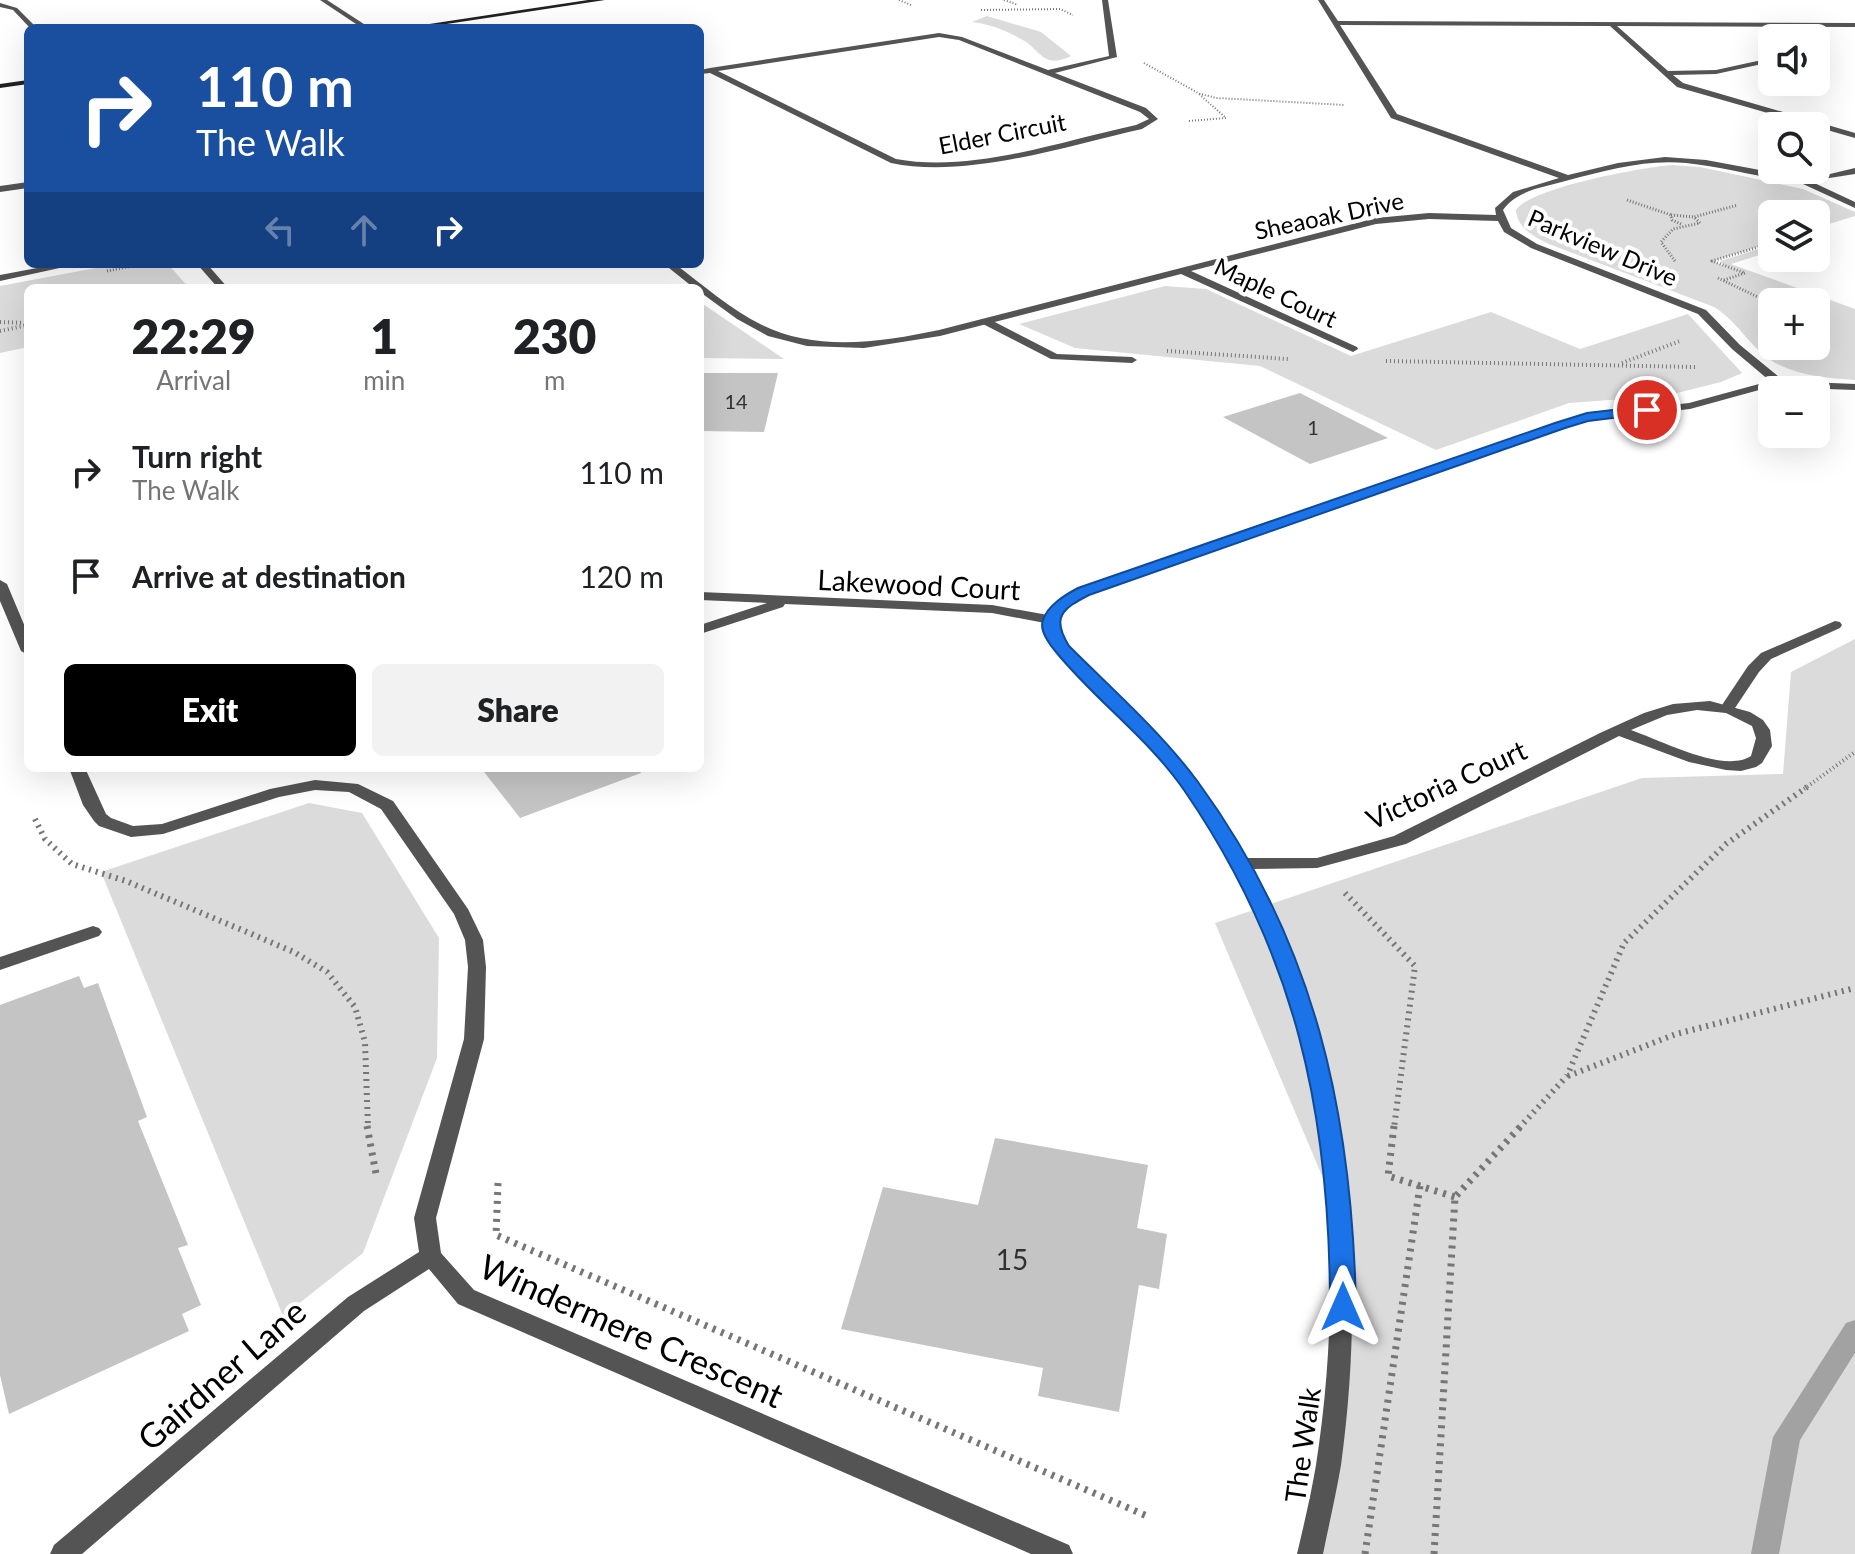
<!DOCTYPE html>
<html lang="en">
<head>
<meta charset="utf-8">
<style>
	body { margin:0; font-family:Lato,sans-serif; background:#f2f2f2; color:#202124; height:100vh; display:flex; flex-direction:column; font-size:30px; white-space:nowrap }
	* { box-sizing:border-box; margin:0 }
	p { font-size:26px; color:#757577 }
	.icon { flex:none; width:44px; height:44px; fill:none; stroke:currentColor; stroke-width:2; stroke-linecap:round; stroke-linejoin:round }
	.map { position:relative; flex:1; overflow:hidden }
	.panel { position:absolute; left:24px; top:284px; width:680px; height:488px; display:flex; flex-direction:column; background:#fff; border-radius:12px; box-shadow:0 8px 32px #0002 }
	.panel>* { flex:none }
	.guide { position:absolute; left:24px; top:24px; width:680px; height:244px; border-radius:12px; box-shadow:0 8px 32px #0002; background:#1a4fa0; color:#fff; overflow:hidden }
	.fabs { position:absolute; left:1758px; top:24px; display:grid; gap:16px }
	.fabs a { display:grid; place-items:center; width:72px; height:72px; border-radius:12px; background:#fff; box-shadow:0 8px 32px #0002; font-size:40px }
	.pin { position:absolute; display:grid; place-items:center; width:68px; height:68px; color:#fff; margin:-34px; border:4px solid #fff; border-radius:50%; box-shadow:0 2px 8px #0007 }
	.me { position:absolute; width:88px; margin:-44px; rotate:0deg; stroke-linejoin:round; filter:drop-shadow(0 0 6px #0008) }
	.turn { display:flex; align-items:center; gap:28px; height:168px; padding:0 40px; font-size:36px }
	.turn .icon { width:104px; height:104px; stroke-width:2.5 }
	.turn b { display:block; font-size:56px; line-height:68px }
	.lanes { display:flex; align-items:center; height:76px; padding:0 40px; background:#0003; justify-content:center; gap:40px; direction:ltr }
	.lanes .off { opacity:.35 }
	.eta { display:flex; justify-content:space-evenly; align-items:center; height:136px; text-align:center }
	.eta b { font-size:48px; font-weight:800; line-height:56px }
	.cta { display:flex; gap:16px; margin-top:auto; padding:16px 40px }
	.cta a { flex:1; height:92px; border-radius:12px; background:#000; color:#fff; font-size:32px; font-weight:800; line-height:92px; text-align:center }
	.cta a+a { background:#f2f2f2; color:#202124 }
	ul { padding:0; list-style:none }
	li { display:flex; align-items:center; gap:24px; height:104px; padding:0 40px }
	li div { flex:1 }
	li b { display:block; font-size:30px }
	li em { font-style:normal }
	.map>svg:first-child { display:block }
	.green { fill:#dbdbdb; fill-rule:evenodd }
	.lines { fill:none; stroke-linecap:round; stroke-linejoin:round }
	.stream { fill:#a2a2a2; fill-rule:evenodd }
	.building { fill:#c4c4c4 }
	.path-far4 { stroke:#767676; stroke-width:2; stroke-dasharray:1 2; stroke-linecap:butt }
	.path-far3 { stroke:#767676; stroke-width:3; stroke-dasharray:1 2; stroke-linecap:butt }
	.path-far2 { stroke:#767676; stroke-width:4; stroke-dasharray:1 3; stroke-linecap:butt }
	.path-far1 { stroke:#767676; stroke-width:6; stroke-dasharray:2 5; stroke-linecap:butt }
	.path { stroke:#767676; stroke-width:7; stroke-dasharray:3 6; stroke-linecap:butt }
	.lane { fill:#545454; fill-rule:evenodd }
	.street { fill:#545454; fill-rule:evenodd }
	.secondary { fill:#212121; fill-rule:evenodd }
	.route { fill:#1a73e8; stroke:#114b97; stroke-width:2 }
	.labels { text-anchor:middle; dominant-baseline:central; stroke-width:8; stroke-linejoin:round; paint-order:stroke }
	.far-number-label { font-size:20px; fill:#313131 }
	.far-street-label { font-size:24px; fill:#000; stroke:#fff }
	.street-label { font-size:28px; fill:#000; stroke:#fff }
	.near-number-label { font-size:28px; fill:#313131 }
	.near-street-label { font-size:34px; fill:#000; stroke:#fff }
</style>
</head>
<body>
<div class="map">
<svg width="1855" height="1554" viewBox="0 0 1855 1554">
	<rect width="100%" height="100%" fill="#fff"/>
	<g class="green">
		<path d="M987,16l54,16 30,24c-29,14 -30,-7 -50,-17 -15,-9 -33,-15 -49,-17z"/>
		<path d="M1672,165l28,2 103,22 52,23v4l-39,12v-14h-44v28l-59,19 11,5 -4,-5 52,-16v6l-41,13 124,45v71c-29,-2 -61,-4 -86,-21 -21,-15 -32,-38 -55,-52l-165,-63c-16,-8 -31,-15 -33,-34 14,-22 127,-43 156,-45zM1772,302h44v44h-44z"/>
		<polygon points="117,264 168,264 189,288 28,288 28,347 0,353 0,286"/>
		<polygon points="1165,286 1206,289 1351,356 1491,312 1580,349 1688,314 1742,373 1721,382 1665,396 1569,403 1436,450 1260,366 1075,348 1019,324"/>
		<polygon points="700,302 784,359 700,358"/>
		<polygon points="1855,639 1855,1554 1301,1554 1330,1455 1342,1223 1215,923 1642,778 1783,774 1791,672"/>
		<polygon points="309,803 362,813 439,938 437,1058 363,1253 283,1316 101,872"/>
	</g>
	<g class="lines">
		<polygon class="stream" points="1855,1320 1855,1353 1800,1440 1779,1554 1751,1554 1773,1437 1846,1323"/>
	</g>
	<g class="building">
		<polygon points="700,373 778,373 764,432 700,431"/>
		<polygon points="1300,393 1388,438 1310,464 1223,417"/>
		<polygon points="481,768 640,768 641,773 520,818"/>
		<polygon points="79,976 84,988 98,983 147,1117 138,1121 188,1245 178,1248 201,1305 182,1314 189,1331 9,1414 0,1375 0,1005"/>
		<polygon points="995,1138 1148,1165 1137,1228 1167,1234 1159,1289 1139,1285 1119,1412 1038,1396 1043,1368 841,1329 883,1187 978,1205"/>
	</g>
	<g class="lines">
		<g class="path-far4">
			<polyline points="899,0 911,5"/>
			<polyline points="1004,0 1018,5"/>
			<polyline points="981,10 1060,9 1073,15"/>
			<polyline points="1144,63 1200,94 1217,98 1345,105"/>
			<polyline points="1189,121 1226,118 1199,94"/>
		</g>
		<g class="path-far3">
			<polyline points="1627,200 1671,215"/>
			<polyline points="1681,224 1672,220 1671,215 1694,217"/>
			<polyline points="1675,261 1661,242 1673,229 1700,223 1694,217 1738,205"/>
			<polyline points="107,271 143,264"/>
			<polyline points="1718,278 1764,300 1767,305"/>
			<polyline points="1724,280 1745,273 1712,261 1772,243"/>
		</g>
		<g class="path-far2">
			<polyline points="1766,303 1772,313"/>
			<polyline points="0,322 27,323"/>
			<polyline points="0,331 28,325"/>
			<polyline points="1167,351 1288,359"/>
			<polyline points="1386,361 1696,367"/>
			<polyline points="1622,363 1680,341"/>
			<polyline points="1804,789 1855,752"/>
		</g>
		<g class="path-far1">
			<polyline points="35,819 45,839 72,864 126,881 294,952 327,972 355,1007 365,1042 368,1128"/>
			<polyline points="1345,893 1415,966 1394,1128"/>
			<polyline points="1568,1076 1676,1034 1855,988"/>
			<polyline points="1519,1128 1567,1076 1624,943 1726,844 1807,787"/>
		</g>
		<g class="path">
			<polyline points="367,1126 377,1179"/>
			<polyline points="1394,1126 1388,1176 1455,1197"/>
			<polyline points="498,1183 496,1235 1147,1516"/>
			<polyline points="1365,1554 1420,1186"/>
			<polyline points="1434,1554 1455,1197 1521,1126"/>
		</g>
		<g class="lane">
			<polygon points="197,264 207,264 228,288 218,288"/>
			<polygon points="981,319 989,319 1057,354 1132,357 1137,360 1132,363 1051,359 981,323"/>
			<polygon points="1835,621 1840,622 1842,625 1840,628 1771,659 1759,672 1733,711 1723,711 1720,708 1748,666 1761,653"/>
		</g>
		<g class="street">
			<polygon points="320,0 327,0 370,28 362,28"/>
			<path d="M1102,0h6l9,57 -62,16 91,35 12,11 -16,10c-75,17 -176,50 -251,34l-181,-90 -10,1v-4l10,-2 229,-35 23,4 86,33 61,-14zM939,37l20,3 181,72 9,7 -13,6c-74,16 -164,48 -240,34l-178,-88z"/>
			<path d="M1318,0h6l14,21 517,2v4l-238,-1 51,45 48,-1 55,-12v4l-55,12 -43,1 10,8 172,50v5l-178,-51 -67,-61 -270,-1 57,89 171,61 50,-12 47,-6 41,3 81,15 43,-1 25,-6v6l-45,7 45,21v6l-52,-24 -1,-3c-39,-2 -77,-14 -116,-18 -40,-4 -79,7 -117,17 -23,7 -51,9 -66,30l8,18 26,16 169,66 34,35 44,36 71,3v6l-85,-3 -80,22 -101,11 -500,174c-20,11 -35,22 -26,46 27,31 60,57 88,87 37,40 65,85 94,131h72l77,-22 206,-103 44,-20 29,-9 37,-3 40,11 13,8 7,10 2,16 -10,17 -6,4 -15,4 -15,-1 -37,-8 -70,-26 -213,108 -89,24 -66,1c24,51 50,102 65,157 39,142 45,293 25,439 -5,30 -12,59 -18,89h-26c7,-30 14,-59 19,-89 36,-232 7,-489 -136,-683 -22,-30 -48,-60 -76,-86 -17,-16 -44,-33 -55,-55 -3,-6 -3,-12 -4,-18l-53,-10 -207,-9 -2,3 -83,27v-9l67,-22 -67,-3v-8l292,13 56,10 9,-13 22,-14 504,-173 106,-12 81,-22 -38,-32 -34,-35 -167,-66 -27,-16 -6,-11 -69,-2 -53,5 -185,47 166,76 1,2 -5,3 -172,-78 -241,62 -76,12 -57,-2 -39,-10 -31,-17 -37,-27v-4h-6l-30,-24h11c28,21 55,45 87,61 54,27 120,17 177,5l437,-112 53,-5 67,2 -1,-7 18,-16 46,-14 -168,-60zM1697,710l29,3 26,13 4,12 -5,18c-27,18 -91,-16 -120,-26l36,-15z"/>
			<polygon points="0,3 17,8 37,28 30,28 13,10 0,7"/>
			<polygon points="28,182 28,188 0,192 0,186"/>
			<polygon points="58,264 78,264 0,281 0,275"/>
			<polygon points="0,580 7,584 28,634 28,655 21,651 0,601"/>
			<polygon points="69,768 85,768 106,814 111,818 133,826 162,824 270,789 315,780 358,784 393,801 468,909 483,940 486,967 484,1039 436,1218 441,1253 474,1290 1069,1545 1073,1554 1031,1554 458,1304 429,1269 364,1311 82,1554 50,1554 54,1545 348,1297 419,1252 414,1218 464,1039 468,967 465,940 454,914 381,809 349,792 315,790 279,797 163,834 131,837 99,826 94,821 83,805"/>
			<polygon points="93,926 99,928 102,932 99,936 0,970 0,957"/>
		</g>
		<g class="secondary">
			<polygon points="588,0 605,0 420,28 403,28"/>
			<polygon points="28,80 28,84 0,88 0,84"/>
		</g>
	</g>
	<path class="route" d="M1647,406l5,1v6l-64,8 -23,7 -476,167c-27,14 -38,22 -20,51 44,44 92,86 129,136 117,160 154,330 158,525l-4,8 -9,3 -9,-3 -4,-8c0,-194 -34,-354 -146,-517 -36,-52 -88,-89 -128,-138 -6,-7 -17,-22 -13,-32 5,-15 22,-25 35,-32l477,-165 32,-10z"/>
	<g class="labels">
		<g class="far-number-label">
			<text x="736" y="401">14</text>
			<text x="1313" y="427">1</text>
		</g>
		<g class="far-street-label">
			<text transform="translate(1002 133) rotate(-11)">Elder Circuit</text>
			<text transform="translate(1329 215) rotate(-12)">Sheaoak Drive</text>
			<text transform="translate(1603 247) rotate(23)">Parkview Drive</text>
			<text transform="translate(1276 292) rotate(25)">Maple Court</text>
		</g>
		<g class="street-label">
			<text transform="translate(919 584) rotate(3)">Lakewood Court</text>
			<text transform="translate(1446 784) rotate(-25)">Victoria Court</text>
			<text transform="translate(1302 1445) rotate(-82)">The Walk</text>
		</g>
		<g class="near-number-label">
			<text x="1012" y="1259">15</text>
		</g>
		<g class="near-street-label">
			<text transform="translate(632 1330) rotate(24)">Windermere Crescent</text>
			<text transform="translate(221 1374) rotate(-41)">Gairdner Lane</text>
		</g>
	</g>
</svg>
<div class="fabs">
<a><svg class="icon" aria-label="sound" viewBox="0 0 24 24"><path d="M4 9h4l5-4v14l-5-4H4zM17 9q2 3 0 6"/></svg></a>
<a><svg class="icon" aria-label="search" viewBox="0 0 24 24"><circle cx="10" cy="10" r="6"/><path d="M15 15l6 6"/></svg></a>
<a><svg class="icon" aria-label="layers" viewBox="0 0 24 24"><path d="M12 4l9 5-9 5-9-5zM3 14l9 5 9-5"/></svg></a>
<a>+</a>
<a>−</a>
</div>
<div class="pin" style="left:1647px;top:410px;background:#d93025"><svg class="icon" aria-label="arrive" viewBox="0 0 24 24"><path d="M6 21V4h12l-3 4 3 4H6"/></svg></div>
<svg class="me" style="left:1343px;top:1307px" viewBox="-20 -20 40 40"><path d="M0-17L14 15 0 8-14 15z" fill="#1a73e8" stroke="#fff" stroke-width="4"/></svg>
<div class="guide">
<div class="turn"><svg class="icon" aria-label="right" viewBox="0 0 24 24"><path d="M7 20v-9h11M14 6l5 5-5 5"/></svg><div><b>110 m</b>The Walk</div></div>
<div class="lanes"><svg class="icon off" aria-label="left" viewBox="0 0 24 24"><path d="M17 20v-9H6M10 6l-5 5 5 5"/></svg><svg class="icon off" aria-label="ahead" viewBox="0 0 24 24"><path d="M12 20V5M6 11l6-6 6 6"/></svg><svg class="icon" aria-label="right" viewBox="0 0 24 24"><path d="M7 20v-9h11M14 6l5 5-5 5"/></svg></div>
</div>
<section class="panel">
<div class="eta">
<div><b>22:29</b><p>Arrival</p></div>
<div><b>1</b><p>min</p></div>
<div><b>230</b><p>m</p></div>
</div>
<ul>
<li><svg class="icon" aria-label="right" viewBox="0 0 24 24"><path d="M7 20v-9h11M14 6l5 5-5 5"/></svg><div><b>Turn right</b><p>The Walk</p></div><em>110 m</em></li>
<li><svg class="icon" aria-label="arrive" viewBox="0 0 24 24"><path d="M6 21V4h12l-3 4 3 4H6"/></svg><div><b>Arrive at destination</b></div><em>120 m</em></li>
</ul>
<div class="cta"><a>Exit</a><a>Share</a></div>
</section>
</div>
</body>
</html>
